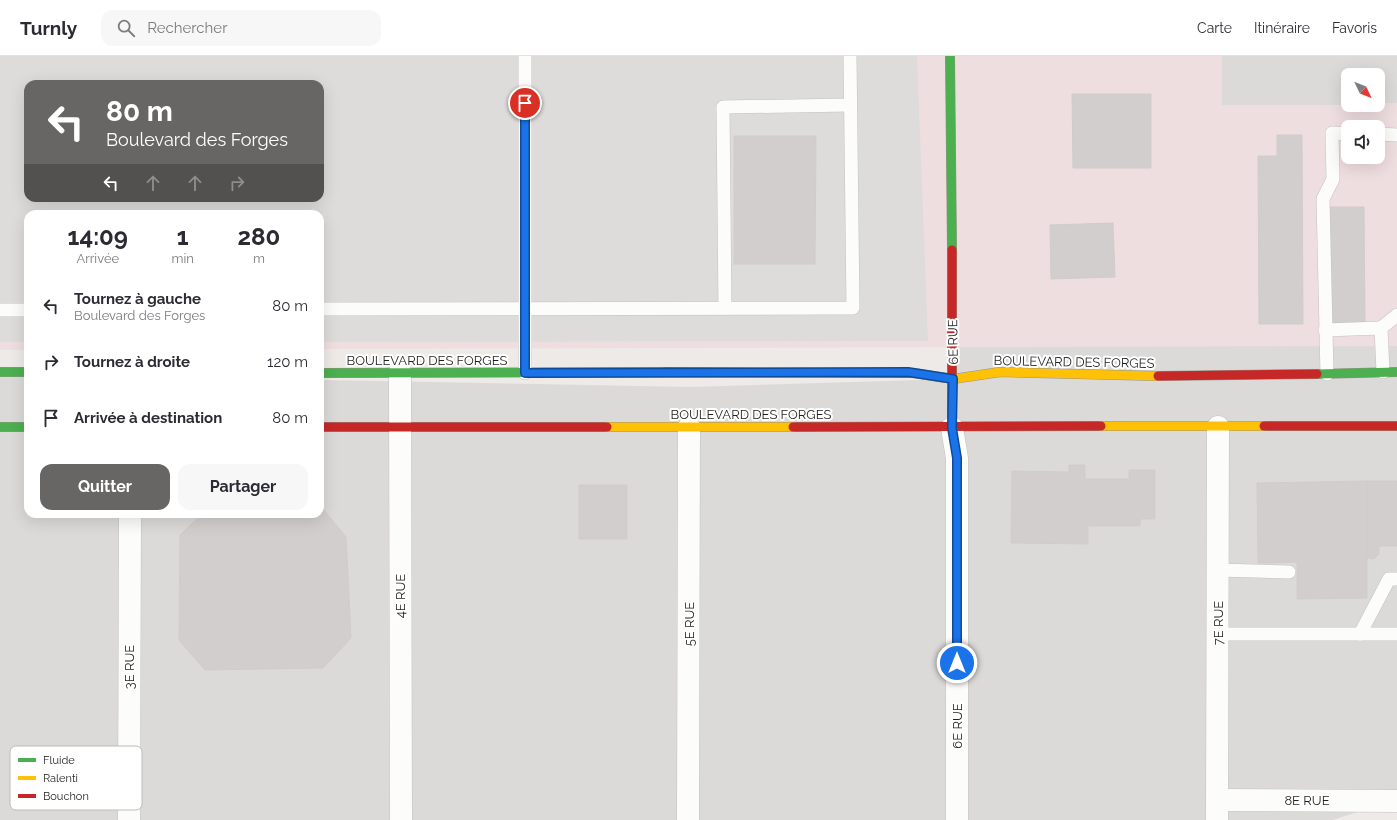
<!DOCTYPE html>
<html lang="fr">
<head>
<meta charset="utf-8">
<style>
	body { margin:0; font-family:Raleway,sans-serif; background:#f7f7f7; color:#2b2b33; height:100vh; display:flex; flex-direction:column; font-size:15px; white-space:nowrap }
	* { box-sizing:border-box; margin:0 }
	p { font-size:13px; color:#7c7c81 }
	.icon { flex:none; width:22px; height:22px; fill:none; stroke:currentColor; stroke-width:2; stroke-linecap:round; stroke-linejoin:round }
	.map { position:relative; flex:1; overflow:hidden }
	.panel { position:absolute; left:24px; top:154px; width:300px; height:308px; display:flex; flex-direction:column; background:#fff; border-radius:12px; box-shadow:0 4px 16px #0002 }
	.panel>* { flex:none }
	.guide { position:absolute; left:24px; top:24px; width:300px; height:122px; border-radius:12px; box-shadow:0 4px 16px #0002; background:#676665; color:#fff; overflow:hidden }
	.needle { width:26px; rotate:133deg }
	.tools { position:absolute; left:1341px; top:12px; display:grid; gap:8px }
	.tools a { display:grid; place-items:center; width:44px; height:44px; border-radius:8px; background:#fff; box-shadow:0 4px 16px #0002; font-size:20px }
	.pin { position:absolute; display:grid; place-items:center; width:34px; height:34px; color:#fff; margin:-17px; border:2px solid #fff; border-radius:50%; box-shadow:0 1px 4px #0007 }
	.me { position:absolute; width:44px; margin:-22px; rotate:0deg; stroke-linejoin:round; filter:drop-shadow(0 0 3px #0008) }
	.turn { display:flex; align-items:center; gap:14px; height:84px; padding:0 16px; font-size:18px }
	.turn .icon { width:52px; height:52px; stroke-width:2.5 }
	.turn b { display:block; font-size:28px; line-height:34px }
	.lanes { display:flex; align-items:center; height:38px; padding:0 16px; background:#0003; justify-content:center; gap:20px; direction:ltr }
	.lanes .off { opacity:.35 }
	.eta { display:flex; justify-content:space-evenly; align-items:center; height:68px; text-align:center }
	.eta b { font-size:24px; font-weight:700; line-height:28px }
	.button { display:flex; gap:8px; margin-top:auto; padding:8px 16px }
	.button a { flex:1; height:46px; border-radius:12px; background:#676665; color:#fff; font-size:16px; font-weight:700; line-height:46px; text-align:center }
	.button a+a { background:#f7f7f7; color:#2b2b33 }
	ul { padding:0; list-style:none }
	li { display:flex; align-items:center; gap:12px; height:56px; padding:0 16px }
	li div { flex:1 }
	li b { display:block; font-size:15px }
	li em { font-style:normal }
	header { display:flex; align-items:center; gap:24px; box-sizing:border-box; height:56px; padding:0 20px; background:#fff; border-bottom:1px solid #e1e1e2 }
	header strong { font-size:19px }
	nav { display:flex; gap:22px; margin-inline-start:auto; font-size:14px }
	.search { width:280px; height:36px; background:#f7f7f7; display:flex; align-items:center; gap:10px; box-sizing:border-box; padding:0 14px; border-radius:12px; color:#7c7c81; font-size:15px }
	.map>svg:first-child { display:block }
	.residential { fill:#dcdad9; fill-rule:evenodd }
	.commercial { fill:#efdedf; fill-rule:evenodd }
	.parking { fill:#dddcdb; fill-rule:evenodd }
	.building { fill:#d2cecd; stroke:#d0ccc9 }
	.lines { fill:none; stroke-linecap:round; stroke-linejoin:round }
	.lane-casing { stroke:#c3c1c0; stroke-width:14 }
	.street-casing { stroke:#c3c1c0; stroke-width:23 }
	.fast-casing { stroke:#979580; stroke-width:10 }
	.slow-casing { stroke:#979580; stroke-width:10 }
	.jam-casing { stroke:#979580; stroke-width:10 }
	.lane { stroke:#fcfcfb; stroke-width:13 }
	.street { stroke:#fcfcfb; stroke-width:22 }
	.fast { stroke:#4caf50; stroke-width:9 }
	.slow { stroke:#ffc107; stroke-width:9 }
	.jam { stroke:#c62828; stroke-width:9 }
	.route-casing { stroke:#114b97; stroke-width:10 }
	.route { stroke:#1a73e8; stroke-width:7 }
	.labels { text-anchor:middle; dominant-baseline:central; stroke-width:4; stroke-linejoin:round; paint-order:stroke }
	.street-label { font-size:13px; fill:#1f1f1f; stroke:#fff }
	.key { fill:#fff; stroke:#bcbcbc; stroke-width:1 }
	.key-label { font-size:11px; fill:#1f1f1f }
</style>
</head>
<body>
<header>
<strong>Turnly</strong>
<div class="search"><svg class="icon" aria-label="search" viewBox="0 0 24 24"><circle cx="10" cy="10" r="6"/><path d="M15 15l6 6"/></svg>Rechercher</div>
<nav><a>Carte</a><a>Itinéraire</a><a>Favoris</a></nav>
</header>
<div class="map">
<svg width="1397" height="764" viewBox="0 0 1397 764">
	<rect width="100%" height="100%" fill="#edeae7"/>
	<path class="residential" d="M955,0h442v743l-64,21h-1333v-444h28v138h292v-134l370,7 263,-8zM1348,19h30v30h-30zM1348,71h30v30h-30z"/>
	<path class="commercial" d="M0,0h1222v49h156v-2h19v243l-1077,3v-135h-292v136h-28zM28,28h292v114h-292zM1348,71h30v30h-30z"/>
	<path class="parking" d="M0,0h917l11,285 -608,1v-128h-292v128h-28zM28,28h292v114h-292z"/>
	<g class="building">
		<polygon points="1072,38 1151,38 1151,112 1073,112"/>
		<polygon points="1277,79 1302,79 1303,268 1259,268 1258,100 1277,100"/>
		<polygon points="734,80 816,80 815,208 734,208"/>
		<polygon points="1325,151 1364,151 1365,271 1326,271"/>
		<polygon points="1113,167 1115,221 1051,223 1050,169"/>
		<polygon points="1069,409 1085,409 1085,423 1129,423 1129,414 1155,414 1155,463 1140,463 1140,470 1088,470 1088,488 1011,487 1012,415 1069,416"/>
		<polygon points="1367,425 1397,425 1397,490 1379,490 1379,498 1374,503 1367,502"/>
		<polygon points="1367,425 1367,542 1297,543 1297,506 1258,507 1257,427"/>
		<rect x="579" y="429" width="48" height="54"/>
		<polygon points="320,453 323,453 346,481 351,582 323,612 205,614 179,584 180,479 202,458 320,458"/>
	</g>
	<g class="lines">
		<defs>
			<g id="lane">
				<polyline points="525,0 525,317"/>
				<polyline points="1378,78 1397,79"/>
				<polyline points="725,252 723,51 850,49"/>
				<polyline points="320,253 853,252 850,0"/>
				<polyline points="0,254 28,254"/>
				<polyline points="1325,274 1381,272"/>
				<polyline points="1383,316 1381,272 1397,259"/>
				<polyline points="1327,318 1323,143 1333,123 1332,77 1348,78"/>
				<polyline points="1218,514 1289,516"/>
				<polyline points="1218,578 1397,578"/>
				<polyline points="1360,578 1389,523 1397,523"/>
			</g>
			<g id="street">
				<polyline points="400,316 401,764"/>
				<polyline points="952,372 957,402 957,764"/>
				<polyline points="1217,744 1397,745"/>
				<polyline points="129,764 130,458"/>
				<polyline points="688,764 689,371"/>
				<polyline points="1217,764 1218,371"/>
			</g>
			<g id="fast">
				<polyline points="950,0 952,194"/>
				<polyline points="0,316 28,316"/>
				<polyline points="320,317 665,316"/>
				<polyline points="1317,318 1397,316"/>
				<polyline points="0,371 28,371"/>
			</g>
			<g id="slow">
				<polyline points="913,317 953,323 1000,316 1158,320"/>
				<polyline points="1101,370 1264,370"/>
				<polyline points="607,371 793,371"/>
			</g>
			<g id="jam">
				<polyline points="952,194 952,372"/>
				<polyline points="665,316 913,317"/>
				<polyline points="1158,320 1317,318"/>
				<polyline points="1264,370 1397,370"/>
				<polyline points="320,371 607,371"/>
				<polyline points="793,371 1101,370"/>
			</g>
		</defs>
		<use href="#lane" class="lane-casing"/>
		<use href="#street" class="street-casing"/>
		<use href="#fast" class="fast-casing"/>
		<use href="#slow" class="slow-casing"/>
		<use href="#jam" class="jam-casing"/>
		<use href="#lane" class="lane"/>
		<use href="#street" class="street"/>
		<use href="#fast" class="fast"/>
		<use href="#slow" class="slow"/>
		<use href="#jam" class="jam"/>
	</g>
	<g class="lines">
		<defs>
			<polyline id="route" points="525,47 525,317 908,316 953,323 952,372 957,402 957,607"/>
		</defs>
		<use href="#route" class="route-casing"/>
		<use href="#route" class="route"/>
	</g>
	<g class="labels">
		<g class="street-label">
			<text transform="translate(953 286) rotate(-91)">6E RUE</text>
			<text x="427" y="304">BOULEVARD DES FORGES</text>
			<text transform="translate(1074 306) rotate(1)">BOULEVARD DES FORGES</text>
			<text x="751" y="358">BOULEVARD DES FORGES</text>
			<text transform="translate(400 540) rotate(-90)">4E RUE</text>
			<text transform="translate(1218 567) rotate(-90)">7E RUE</text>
			<text transform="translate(689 568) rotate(-90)">5E RUE</text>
			<text transform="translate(129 611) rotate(-90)">3E RUE</text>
			<text transform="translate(957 670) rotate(-90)">6E RUE</text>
			<text x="1307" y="744">8E RUE</text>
		</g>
	</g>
	<rect x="10" y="690" width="132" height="64" rx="6" class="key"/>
	<rect x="18" y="702" width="18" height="4" fill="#4caf50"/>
	<rect x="18" y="720" width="18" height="4" fill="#ffc107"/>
	<rect x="18" y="738" width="18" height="4" fill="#c62828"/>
	<g class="key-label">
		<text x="43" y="708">Fluide</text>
		<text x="43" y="726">Ralenti</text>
		<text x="43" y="744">Bouchon</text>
	</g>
</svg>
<div class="tools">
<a><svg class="needle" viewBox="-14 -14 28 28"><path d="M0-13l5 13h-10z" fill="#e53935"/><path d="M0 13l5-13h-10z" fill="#7c7c81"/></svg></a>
<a><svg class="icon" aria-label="sound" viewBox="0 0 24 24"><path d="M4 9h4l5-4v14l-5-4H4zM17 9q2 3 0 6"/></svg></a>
</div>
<div class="pin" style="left:525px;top:47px;background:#d93025"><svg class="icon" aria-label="arrive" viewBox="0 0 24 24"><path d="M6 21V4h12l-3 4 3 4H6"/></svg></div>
<svg class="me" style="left:957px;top:607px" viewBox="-20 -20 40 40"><circle r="17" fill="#1a73e8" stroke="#fff" stroke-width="3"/><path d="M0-11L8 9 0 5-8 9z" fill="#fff"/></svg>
<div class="guide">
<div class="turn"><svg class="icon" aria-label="left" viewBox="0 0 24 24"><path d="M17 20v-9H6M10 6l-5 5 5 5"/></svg><div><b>80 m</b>Boulevard des Forges</div></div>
<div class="lanes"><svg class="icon" aria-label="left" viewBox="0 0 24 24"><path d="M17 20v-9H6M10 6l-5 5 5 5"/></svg><svg class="icon off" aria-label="ahead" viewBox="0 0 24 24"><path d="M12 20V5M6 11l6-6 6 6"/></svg><svg class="icon off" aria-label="ahead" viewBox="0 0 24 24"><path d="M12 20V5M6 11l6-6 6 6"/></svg><svg class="icon off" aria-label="right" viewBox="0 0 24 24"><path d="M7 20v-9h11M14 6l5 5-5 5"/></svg></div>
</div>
<section class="panel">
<div class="eta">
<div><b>14:09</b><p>Arrivée</p></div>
<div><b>1</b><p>min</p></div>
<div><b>280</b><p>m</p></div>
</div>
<ul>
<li><svg class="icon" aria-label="left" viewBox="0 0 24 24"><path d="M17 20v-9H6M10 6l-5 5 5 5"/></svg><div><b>Tournez à gauche</b><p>Boulevard des Forges</p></div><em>80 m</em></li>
<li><svg class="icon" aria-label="right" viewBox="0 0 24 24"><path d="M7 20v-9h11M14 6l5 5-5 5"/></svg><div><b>Tournez à droite</b></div><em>120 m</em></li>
<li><svg class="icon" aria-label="arrive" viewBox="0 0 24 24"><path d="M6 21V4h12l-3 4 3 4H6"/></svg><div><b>Arrivée à destination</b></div><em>80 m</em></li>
</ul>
<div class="button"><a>Quitter</a><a>Partager</a></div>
</section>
</div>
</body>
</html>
